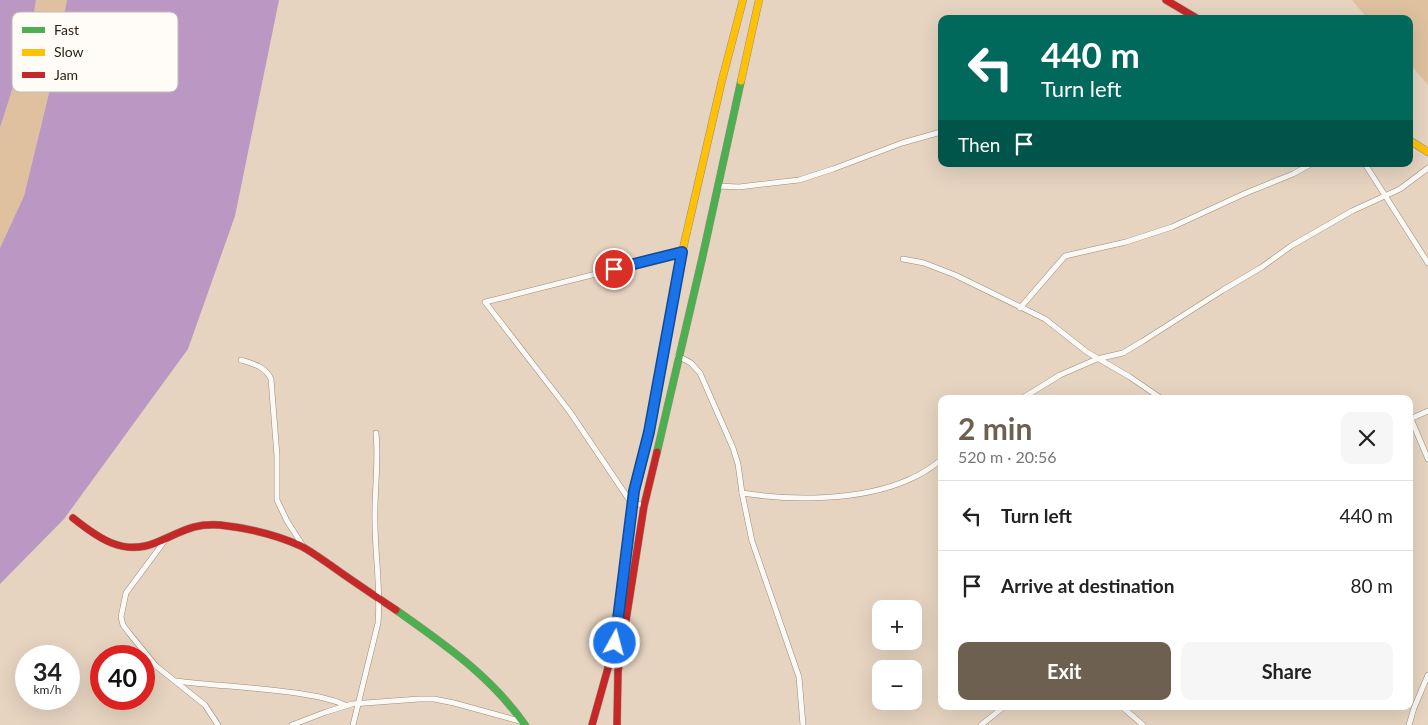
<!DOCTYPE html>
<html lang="en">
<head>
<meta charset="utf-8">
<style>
	body { margin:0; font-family:Lato,sans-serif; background:#f6f6f6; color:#222; height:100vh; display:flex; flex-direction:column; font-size:19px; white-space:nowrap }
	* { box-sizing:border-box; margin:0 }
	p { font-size:16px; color:#767676 }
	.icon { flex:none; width:28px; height:28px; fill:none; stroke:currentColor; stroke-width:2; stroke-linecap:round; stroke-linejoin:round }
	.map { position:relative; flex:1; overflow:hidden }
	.panel { position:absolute; left:938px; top:395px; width:475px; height:315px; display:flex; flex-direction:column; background:#fff; border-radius:10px; box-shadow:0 5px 20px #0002 }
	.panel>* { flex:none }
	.hud { position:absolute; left:938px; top:15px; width:475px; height:152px; border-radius:10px; box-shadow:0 5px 20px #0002; background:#00695c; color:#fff; overflow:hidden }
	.buttons { position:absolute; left:872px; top:600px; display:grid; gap:10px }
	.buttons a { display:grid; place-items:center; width:50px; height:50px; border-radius:10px; background:#fff; box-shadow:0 5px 20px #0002; font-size:25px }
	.speed { position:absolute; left:15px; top:645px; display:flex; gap:10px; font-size:25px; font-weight:700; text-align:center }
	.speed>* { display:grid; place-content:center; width:65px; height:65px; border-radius:50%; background:#fff; box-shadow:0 5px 20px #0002; line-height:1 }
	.speed small { font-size:12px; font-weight:400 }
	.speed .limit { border:8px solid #d22; background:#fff; color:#111 }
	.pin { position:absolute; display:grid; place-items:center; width:42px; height:42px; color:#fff; margin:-21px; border:2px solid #fff; border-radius:50%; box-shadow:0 1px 5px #0007 }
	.me { position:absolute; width:55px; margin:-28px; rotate:7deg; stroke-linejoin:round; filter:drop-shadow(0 0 4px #0008) }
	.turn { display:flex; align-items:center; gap:18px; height:105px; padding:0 20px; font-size:22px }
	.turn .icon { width:65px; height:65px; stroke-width:2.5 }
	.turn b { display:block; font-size:35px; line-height:42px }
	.then { display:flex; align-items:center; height:48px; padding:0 20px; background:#0003; gap:10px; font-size:19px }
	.round { display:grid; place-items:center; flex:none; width:52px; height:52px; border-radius:10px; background:#f6f6f6 }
	.head { display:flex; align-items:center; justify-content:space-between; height:85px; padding:0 20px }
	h1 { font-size:30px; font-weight:700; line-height:38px; color:#6e6050 }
	.button { display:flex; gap:10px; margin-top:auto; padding:10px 20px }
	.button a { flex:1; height:58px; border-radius:10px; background:#6e6050; color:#fff; font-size:20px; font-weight:700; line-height:58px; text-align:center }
	.button a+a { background:#f6f6f6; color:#222 }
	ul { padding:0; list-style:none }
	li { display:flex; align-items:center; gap:15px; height:70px; padding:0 20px; border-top:1px solid #e0e0e0 }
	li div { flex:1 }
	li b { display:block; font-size:19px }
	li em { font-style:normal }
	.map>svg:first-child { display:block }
	.green { fill:#dfc19f }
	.water { fill:#bb98c3 }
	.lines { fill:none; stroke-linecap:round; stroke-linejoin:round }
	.street-casing { stroke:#9a8c7d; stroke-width:6 }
	.fast-casing { stroke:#9a8c7d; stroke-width:8 }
	.slow-casing { stroke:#9a8c7d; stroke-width:8 }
	.jam-casing { stroke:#9a8c7d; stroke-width:8 }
	.street { stroke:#fbf9f6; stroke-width:5 }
	.fast { stroke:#4caf50; stroke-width:7 }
	.slow { stroke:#ffc107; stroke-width:7 }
	.jam { stroke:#c62828; stroke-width:7 }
	.route-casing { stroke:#114b97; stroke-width:12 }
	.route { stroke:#1a73e8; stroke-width:9 }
	.key { fill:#fffcf8; stroke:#c0bbb4; stroke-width:1 }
	.key-label { font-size:14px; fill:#2e2214 }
</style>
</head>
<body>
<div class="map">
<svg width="1428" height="725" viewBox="0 0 1428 725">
	<rect width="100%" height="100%" fill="#e6d4c0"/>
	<g class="green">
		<polygon points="36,0 67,0 49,93 24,196 0,248 0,128 31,30"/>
		<polygon points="1352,0 1428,0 1428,85 1409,63 1409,19 1368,19"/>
	</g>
	<g class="water">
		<polygon points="0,0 36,0 31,30 0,128"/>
		<polygon points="67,0 279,0 235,216 188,349 64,519 0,584 0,248 24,196 49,93"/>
	</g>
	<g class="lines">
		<defs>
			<g id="street">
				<polyline points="1365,164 1428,263"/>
				<polyline points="718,186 739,187 799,180 833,169 902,143 941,132"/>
				<polyline points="903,259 924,263 955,275 1045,319 1087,352 1130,377 1162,399"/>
				<polyline points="1020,308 1065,256 1126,242 1172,227 1246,193 1293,174 1311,164"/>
				<polyline points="678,356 691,363 700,373 733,448 738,464 742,493 752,541 799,677 803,725"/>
				<path d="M241,360c13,4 25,7 30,19l6,77v44l10,21 16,25"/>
				<polyline points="1021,399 1060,375 1097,359 1123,353 1143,341 1223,290 1262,267 1291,246 1352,211 1400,189 1428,168"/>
				<polyline points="1410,419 1428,411"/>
				<polyline points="1411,419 1428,459"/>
				<path d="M742,493c51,8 118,8 166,-13 12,-5 23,-12 33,-20"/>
				<path d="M644,506l-14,-5 -60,-89 -85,-110c66,-16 131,-34 197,-49"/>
				<polyline points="166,539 126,593 121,617 123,625 129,633 156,666 205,705 218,725"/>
				<path d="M176,681c40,5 80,6 120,12 18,3 33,5 49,12"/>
				<polyline points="1121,706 1143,725"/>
				<polyline points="292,725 326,712 352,704 419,699 434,699 454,703 523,722"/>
				<path d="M353,725l25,-102c3,-34 -3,-67 -3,-101 -1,-29 4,-59 1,-89"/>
				<polyline points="981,725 1005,706"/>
				<polyline points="1409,725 1414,708 1428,675"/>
			</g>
			<g id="fast">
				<polyline points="657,452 702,259 741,81"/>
				<path d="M396,610c48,34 95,66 129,115"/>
			</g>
			<g id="slow">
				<polyline points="741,81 759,0"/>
				<polyline points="1409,140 1428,152"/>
				<polyline points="649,432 682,253 722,80 743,0"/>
			</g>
			<g id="jam">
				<polyline points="1166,0 1198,19"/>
				<path d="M73,518c25,20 50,38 82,25 26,-10 35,-20 65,-18 27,3 57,10 81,21 11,6 22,14 32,21 21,15 42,29 63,43"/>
				<polyline points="592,725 615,643 634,491 649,432"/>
				<polyline points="617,725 618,671 644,506 657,452"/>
			</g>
		</defs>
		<use href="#street" class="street-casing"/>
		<use href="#fast" class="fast-casing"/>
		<use href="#slow" class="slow-casing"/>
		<use href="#jam" class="jam-casing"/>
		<use href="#street" class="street"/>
		<use href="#fast" class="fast"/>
		<use href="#slow" class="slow"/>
		<use href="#jam" class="jam"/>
	</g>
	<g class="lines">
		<defs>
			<polyline id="route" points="614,269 682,252 649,432 634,491 615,643"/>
		</defs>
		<use href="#route" class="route-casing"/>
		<use href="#route" class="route"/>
	</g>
	<rect x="12" y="12" width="166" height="80" rx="8" class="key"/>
	<rect x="22" y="27" width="23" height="6" fill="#4caf50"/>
	<rect x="22" y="49" width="23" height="7" fill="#ffc107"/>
	<rect x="22" y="72" width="23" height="6" fill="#c62828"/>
	<g class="key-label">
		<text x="54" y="35">Fast</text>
		<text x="54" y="57">Slow</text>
		<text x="54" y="80">Jam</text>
	</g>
</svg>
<div class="buttons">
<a>+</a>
<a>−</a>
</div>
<div class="speed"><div>34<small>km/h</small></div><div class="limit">40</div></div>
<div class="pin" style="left:614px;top:269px;background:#d93025"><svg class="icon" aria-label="arrive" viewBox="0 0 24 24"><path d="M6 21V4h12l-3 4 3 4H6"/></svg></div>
<svg class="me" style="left:615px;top:643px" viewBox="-20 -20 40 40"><circle r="17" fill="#1a73e8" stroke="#fff" stroke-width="3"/><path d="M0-11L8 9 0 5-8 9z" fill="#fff"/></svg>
<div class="hud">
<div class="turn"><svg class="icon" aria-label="left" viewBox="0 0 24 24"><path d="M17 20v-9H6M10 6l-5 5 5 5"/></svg><div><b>440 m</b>Turn left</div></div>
<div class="then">Then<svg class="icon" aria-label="arrive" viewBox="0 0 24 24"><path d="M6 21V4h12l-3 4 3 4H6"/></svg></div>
</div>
<section class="panel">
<div class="head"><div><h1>2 min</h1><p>520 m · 20:56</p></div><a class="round"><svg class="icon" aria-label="close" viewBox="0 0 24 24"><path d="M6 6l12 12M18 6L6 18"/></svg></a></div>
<ul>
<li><svg class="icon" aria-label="left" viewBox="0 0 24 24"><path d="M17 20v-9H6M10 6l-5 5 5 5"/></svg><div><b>Turn left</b></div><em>440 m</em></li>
<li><svg class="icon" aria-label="arrive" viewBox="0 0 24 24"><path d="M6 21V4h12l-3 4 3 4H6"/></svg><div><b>Arrive at destination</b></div><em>80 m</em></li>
</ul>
<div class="button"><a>Exit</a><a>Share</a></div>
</section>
</div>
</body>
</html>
